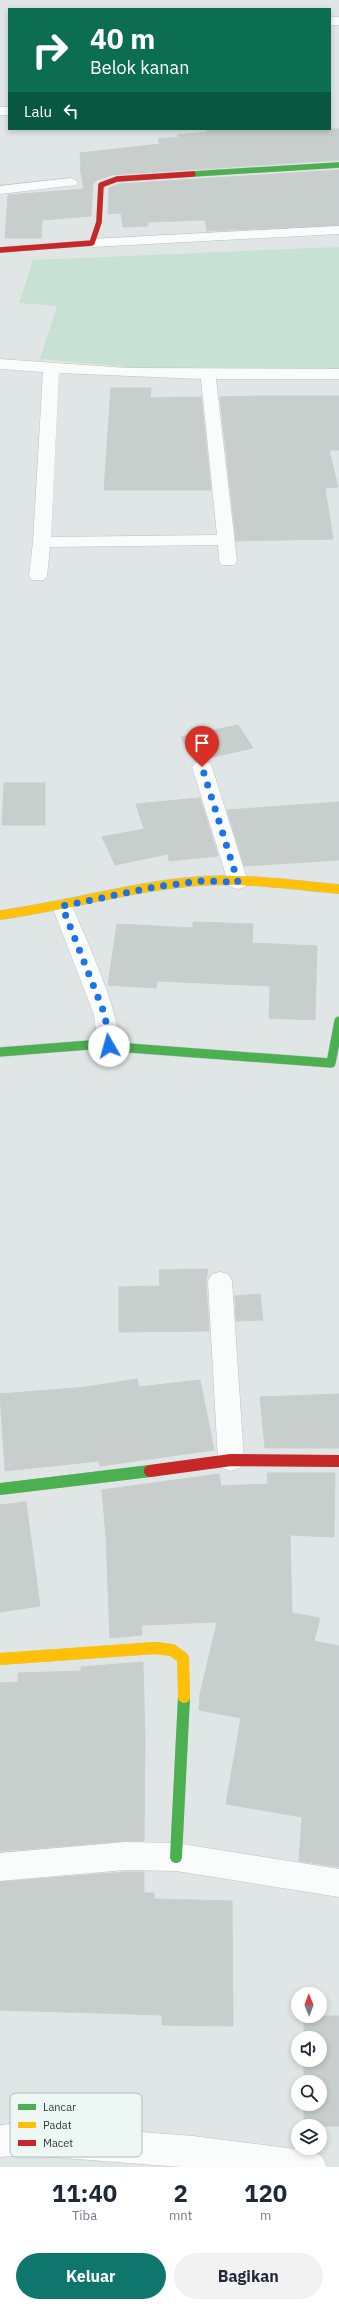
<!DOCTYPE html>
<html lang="id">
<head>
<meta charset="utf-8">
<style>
	body { margin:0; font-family:"IBM Plex Sans",sans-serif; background:#f2f2f3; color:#1f2937; height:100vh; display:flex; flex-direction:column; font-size:15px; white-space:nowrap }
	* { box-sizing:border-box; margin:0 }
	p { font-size:13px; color:#747a83 }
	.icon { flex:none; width:22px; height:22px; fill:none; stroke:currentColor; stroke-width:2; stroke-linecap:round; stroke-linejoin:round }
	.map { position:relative; height:2167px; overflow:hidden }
	.details { display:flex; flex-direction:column; background:#fff; flex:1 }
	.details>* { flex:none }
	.guide { position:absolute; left:8px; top:8px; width:323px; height:122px; border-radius:0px; box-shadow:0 2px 6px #0003; background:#0b6e4f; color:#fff; overflow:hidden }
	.needle { width:26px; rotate:359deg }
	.buttons { position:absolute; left:291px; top:1987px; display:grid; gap:8px }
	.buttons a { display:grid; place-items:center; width:36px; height:36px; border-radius:50%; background:#fff; box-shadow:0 2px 6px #0003; font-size:20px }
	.pin { position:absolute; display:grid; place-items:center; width:34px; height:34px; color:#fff; margin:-41px -17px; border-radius:50% 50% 50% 0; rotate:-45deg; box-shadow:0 0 4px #0007 }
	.pin .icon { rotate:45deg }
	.me { position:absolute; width:44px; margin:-22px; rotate:353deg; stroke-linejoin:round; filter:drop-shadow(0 0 3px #0008) }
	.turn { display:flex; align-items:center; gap:14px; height:84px; padding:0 16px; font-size:18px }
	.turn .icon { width:52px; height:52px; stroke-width:2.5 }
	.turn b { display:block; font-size:28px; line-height:34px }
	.then { display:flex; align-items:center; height:38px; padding:0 16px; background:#0003; gap:8px; font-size:15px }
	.eta { display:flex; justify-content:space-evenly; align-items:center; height:68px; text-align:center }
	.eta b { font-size:24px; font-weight:700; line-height:28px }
	.button { display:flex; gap:8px; margin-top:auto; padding:8px 16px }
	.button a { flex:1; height:46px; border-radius:24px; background:#0f766e; color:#fff; font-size:16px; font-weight:700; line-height:46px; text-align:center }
	.button a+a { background:#f2f2f3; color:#1f2937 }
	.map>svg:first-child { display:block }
	.green { fill:#c7e1d4 }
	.building { fill:#c7cecc; stroke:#c9cfce }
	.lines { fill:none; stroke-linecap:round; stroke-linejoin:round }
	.street-casing { stroke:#bdc3c2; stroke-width:1 }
	.fast-far2-casing { stroke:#bcc4c2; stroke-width:6 }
	.fast-far1-casing { stroke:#bcc4c2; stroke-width:10 }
	.fast-casing { stroke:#bcc4c2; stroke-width:12 }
	.slow-far1-casing { stroke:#bcc4c2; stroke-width:10 }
	.slow-casing { stroke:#bcc4c2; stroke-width:12 }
	.jam-far1-casing { stroke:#bcc4c2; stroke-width:6 }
	.jam-casing { stroke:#bcc4c2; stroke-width:12 }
	.street { fill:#fafbfb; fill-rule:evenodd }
	.fast-far2 { stroke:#4caf50; stroke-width:5.5 }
	.fast-far1 { stroke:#4caf50; stroke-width:9 }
	.fast { stroke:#4caf50; stroke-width:12 }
	.slow-far1 { stroke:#ffc107; stroke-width:9 }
	.slow { stroke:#ffc107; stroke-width:12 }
	.jam-far1 { stroke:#c62828; stroke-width:5.5 }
	.jam { stroke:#c62828; stroke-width:12 }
	.route { stroke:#1a73e8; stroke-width:7; stroke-dasharray:0 12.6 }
	.key { fill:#edf7f3; stroke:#afbebb; stroke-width:1 }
	.key-label { font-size:11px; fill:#1d3a37 }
</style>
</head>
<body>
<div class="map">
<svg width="339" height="2167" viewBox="0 0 339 2167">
	<rect width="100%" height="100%" fill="#e0e6e5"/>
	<polygon class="green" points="339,247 339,374 151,369 40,359 57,306 19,303 33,260"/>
	<g class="building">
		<polygon points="206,129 339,129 339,160 111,175 95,181 93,184 91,216 42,220 41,238 5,238 8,195 84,189 80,168 81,168 80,153 160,144 158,139 179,137 177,135 208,132"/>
		<polygon points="339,170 339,225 207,231 205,220 148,222 148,226 123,227 121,213 108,214 109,188 119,184"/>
		<polygon points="111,388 151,388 150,398 201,397 211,490 104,490"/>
		<polygon points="260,396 339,396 339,450 329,450 338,487 325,488 333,539 236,541 220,397"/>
		<polygon points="238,725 253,748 195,761 181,737"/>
		<polygon points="4,783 45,783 45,825 2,825"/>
		<polygon points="200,798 218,856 169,861 168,854 115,865 102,837 144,829 136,804"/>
		<polygon points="339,802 339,860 244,866 227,810"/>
		<polygon points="193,922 253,924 252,943 317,946 315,1020 269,1018 270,986 157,981 156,988 108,985 117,924 193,928"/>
		<polygon points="208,1269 206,1281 209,1331 119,1332 119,1287 160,1286 159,1270"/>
		<polygon points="260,1294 263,1320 236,1321 235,1296"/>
		<polygon points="137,1379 139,1387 200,1380 214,1450 100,1466 99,1461 5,1471 0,1394 86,1387"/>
		<polygon points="339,1394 339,1448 265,1448 260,1397"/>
		<polygon points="267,1473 335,1473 334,1537 290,1535 292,1613 320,1618 314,1641 339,1646 339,1867 299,1861 302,1817 226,1804 241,1718 199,1710 200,1694 217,1622 142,1625 142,1635 110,1638 106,1536 102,1490 219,1474 221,1486 268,1484"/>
		<polygon points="26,1502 40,1606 0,1612 0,1505"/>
		<polygon points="143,1662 145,1739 144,1841 125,1841 0,1851 0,1683 18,1682 18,1673 81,1671 81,1667"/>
		<polygon points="125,1872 144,1872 144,1893 154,1893 154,1899 232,1901 233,2026 162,2025 162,2015 0,2010 0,1882"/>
		<polygon points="304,2016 339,2016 339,2126 304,2126 304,2104 320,2104 320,2082 304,2082 304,2060 320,2060 320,2038 304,2038"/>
	</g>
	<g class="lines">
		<defs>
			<g id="street">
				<rect x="330" y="17" width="9" height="8"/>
				<rect x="0" y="107" width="9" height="8"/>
				<polygon points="71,178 78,182 76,185 0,194 0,186"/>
				<polygon points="339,226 339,234 92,247 85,243 92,239"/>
				<path d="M0,359l127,9 212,1v10h-123l21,182 -3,4h-12l-3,-4 -1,-16 -168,2 -3,29 -3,4h-12l-3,-4 4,-34 10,-170 -43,-3zM59,373l142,6 16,156 -166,2z"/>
				<polygon points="202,761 209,763 212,767 248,882 245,887 238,889 231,887 228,882 192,767 195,763"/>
				<path d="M62,899l7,2 3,5c11,26 57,124 45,146l-8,2 -8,-2 -3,-6 -4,-31 -42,-109 3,-5z"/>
				<polygon points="220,1272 228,1274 232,1281 244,1460 240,1468 231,1471 222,1468 218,1460 208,1281 212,1274"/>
				<polygon points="125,1842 176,1843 339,1869 339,1897 176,1871 125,1870 0,1881 0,1853"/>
				<polygon points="25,2123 193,2136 311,2151 322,2156 327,2167 181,2167 25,2155 0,2157 0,2125"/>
			</g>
			<polyline id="fast-far2" points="193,174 339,165"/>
			<polyline id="fast-far1" points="0,1052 89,1045 331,1063 339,1021"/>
			<g id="fast">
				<polyline points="0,1489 150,1471"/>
				<polyline points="176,1857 184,1697"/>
			</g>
			<path id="slow-far1" d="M0,915c67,-9 133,-29 200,-34 46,-3 93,4 139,8"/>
			<polyline id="slow" points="0,1659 155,1648 172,1650 183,1658 184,1697"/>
			<polyline id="jam-far1" points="0,250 92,243 99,222 101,185 117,179 193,174"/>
			<polyline id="jam" points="150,1471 231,1460 339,1461"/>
		</defs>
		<use href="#street" class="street-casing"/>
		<use href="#fast-far2" class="fast-far2-casing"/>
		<use href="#fast-far1" class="fast-far1-casing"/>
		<use href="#fast" class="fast-casing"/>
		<use href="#slow-far1" class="slow-far1-casing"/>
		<use href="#slow" class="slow-casing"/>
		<use href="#jam-far1" class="jam-far1-casing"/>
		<use href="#jam" class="jam-casing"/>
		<use href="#street" class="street"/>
		<use href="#fast-far2" class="fast-far2"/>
		<use href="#fast-far1" class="fast-far1"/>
		<use href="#fast" class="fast"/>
		<use href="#slow-far1" class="slow-far1"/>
		<use href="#slow" class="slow"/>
		<use href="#jam-far1" class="jam-far1"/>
		<use href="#jam" class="jam"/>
	</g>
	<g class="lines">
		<polyline class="route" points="109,1046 105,1015 62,906 155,887 200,881 238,882 202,767"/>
	</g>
	<rect x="10" y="2093" width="132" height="64" rx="6" class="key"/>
	<rect x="18" y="2104" width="18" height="6" fill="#4caf50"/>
	<rect x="18" y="2122" width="18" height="6" fill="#ffc107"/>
	<rect x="18" y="2140" width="18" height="6" fill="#c62828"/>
	<g class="key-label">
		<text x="43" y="2111">Lancar</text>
		<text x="43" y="2129">Padat</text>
		<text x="43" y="2147">Macet</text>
	</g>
</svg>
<div class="buttons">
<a><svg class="needle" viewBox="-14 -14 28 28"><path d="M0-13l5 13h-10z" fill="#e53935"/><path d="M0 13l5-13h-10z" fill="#747a83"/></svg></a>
<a><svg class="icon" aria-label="sound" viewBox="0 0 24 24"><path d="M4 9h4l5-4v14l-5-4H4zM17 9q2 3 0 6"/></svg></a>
<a><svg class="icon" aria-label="search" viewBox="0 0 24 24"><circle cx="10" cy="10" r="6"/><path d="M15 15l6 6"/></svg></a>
<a><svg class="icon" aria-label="layers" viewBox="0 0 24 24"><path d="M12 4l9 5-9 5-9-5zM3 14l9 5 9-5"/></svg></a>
</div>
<div class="pin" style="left:202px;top:767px;background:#d93025"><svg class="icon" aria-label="arrive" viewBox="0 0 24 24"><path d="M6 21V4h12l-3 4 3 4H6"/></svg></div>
<svg class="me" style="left:109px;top:1046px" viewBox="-20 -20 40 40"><circle r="19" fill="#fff"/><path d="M0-13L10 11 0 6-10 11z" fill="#1a73e8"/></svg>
<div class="guide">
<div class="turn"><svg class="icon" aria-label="right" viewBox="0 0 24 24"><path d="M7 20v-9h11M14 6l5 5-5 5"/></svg><div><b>40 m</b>Belok kanan</div></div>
<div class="then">Lalu<svg class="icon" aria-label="left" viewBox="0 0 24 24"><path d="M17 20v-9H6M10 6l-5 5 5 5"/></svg></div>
</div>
</div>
<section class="details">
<div class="eta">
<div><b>11:40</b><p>Tiba</p></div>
<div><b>2</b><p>mnt</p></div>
<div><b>120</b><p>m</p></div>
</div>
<div class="button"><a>Keluar</a><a>Bagikan</a></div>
</section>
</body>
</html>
